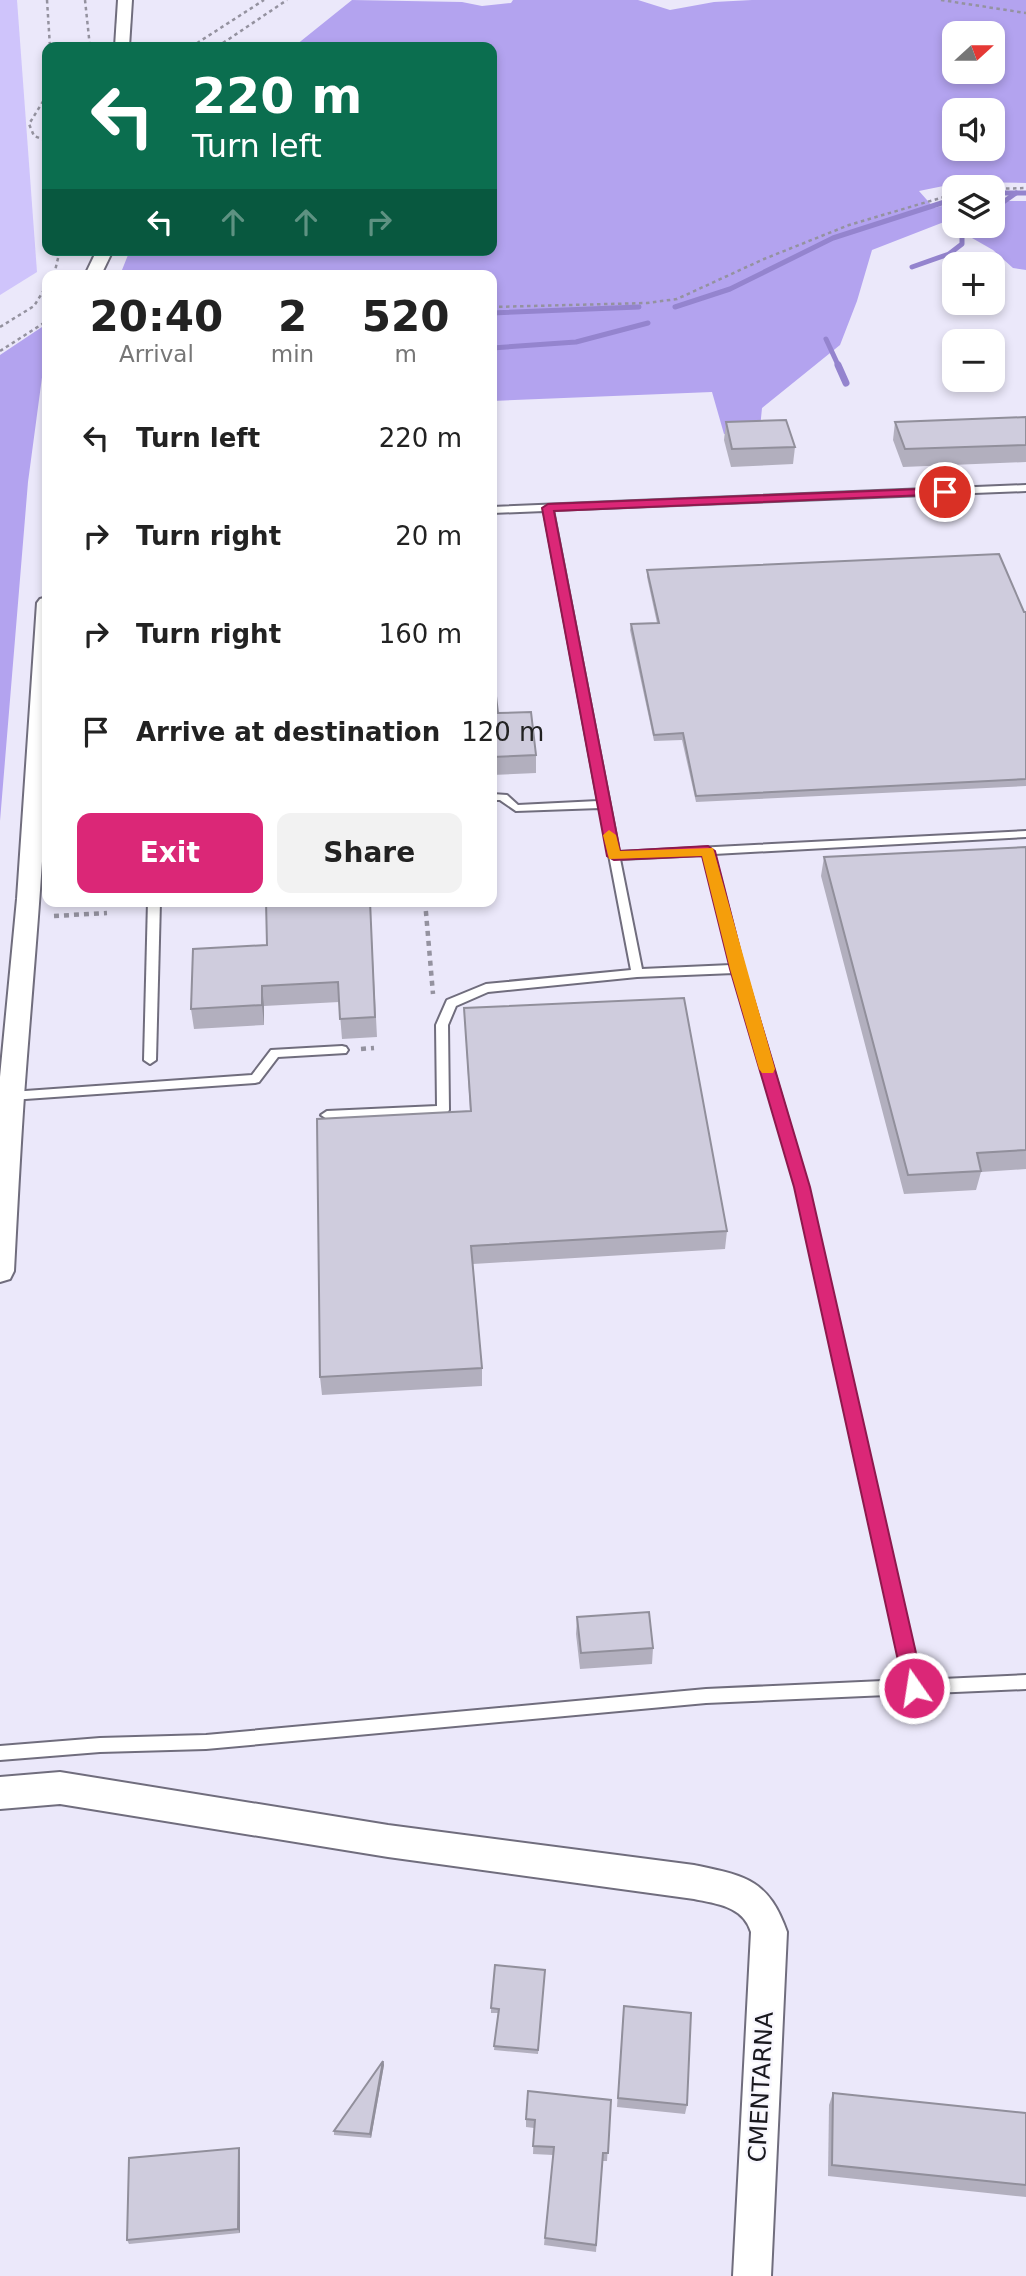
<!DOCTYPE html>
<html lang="en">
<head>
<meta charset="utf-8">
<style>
	body { margin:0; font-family:"DejaVu Sans",sans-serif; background:#f2f2f2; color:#222; height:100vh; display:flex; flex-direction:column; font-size:26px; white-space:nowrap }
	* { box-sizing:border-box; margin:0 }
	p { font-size:23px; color:#767676 }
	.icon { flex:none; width:38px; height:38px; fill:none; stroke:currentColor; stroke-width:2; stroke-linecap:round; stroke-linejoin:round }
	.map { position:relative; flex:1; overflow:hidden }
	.side { position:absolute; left:42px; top:270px; width:455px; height:637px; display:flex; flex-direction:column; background:#fff; border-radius:14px; box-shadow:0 4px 10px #0003 }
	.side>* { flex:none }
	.banner { position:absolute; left:42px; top:42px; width:455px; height:214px; border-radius:14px; box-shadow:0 4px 10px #0003; background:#0b6e4f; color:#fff; overflow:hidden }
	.needle { width:46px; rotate:69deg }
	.tools { position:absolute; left:942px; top:21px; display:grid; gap:14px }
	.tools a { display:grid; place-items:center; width:63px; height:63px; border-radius:14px; background:#fff; box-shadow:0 4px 10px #0003; font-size:35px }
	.pin { position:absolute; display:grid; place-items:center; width:60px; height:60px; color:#fff; margin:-30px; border:4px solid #fff; border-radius:50%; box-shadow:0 2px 7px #0007 }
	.me { position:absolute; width:77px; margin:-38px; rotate:347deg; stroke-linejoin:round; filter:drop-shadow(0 0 5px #0008) }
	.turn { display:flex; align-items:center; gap:24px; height:147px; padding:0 35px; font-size:32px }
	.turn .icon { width:91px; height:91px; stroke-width:2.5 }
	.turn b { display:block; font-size:49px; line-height:60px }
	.lanes { display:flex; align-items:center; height:66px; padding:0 35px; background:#0003; justify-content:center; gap:35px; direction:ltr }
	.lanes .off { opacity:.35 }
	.eta { display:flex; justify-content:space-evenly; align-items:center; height:119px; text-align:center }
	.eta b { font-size:42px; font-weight:700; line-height:49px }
	.primary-button { display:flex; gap:14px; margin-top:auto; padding:14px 35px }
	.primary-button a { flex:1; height:80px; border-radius:14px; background:#db2777; color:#fff; font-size:28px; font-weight:700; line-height:80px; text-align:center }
	.primary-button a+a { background:#f2f2f2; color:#222 }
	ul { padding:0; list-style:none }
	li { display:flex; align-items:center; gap:21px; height:98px; padding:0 35px }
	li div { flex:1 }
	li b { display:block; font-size:26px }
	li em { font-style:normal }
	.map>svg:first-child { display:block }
	.green { fill:#cfc4fb }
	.forest { fill:#b3a3ef; fill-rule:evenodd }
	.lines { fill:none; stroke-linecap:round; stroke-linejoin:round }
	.stream-far1 { stroke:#9484ce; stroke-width:5 }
	.stream { stroke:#9484ce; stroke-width:7 }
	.service-casing { stroke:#706d7d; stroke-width:4 }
	.minor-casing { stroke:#706d7d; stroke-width:4 }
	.path-far1 { stroke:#94929f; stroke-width:2.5; stroke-dasharray:3.5 3.5; stroke-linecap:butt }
	.path { stroke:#94929f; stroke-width:4.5; stroke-dasharray:5 5; stroke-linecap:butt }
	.service { fill:#fff; fill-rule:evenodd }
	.minor { fill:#fff; fill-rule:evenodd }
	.wall { fill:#b2afbe }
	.shaded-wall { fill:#918f9b }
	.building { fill:#cfccdd; stroke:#918f9b; stroke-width:2 }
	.route { fill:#db2777; stroke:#8e194d; stroke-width:2 }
	.slow { fill:#f59e0b }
	.labels { text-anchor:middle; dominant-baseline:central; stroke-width:5; stroke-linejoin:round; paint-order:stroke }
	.near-street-label { font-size:24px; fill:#1a191f; stroke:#f8f7fe }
</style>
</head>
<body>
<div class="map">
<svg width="1026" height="2276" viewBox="0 0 1026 2276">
	<rect width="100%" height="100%" fill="#ebe8fa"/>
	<polygon class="green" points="0,0 17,0 37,272 0,295"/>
	<g class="forest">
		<path d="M352,0l110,2 20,4 29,-3 2,-3h125l32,10 44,-8 38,-2h274v183l-63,-1 -44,9 15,17 20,-5v23h38v-25h34v69l-13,-2 -20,-18 -49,-28 -72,28 -15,51 -17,44 -78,63 -2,20 -36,6 -12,-42 -220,9v-126h-372l10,-25h362v-203l-196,-2zM954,33h38v39h-38zM954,110h38v39h-38z"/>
		<polygon points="42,327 47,328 47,340 28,482 0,821 0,355"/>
	</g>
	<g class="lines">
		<g class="stream-far1">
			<polyline points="992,193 1026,193"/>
			<polyline points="992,210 1016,193"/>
			<polyline points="912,267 949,254 962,244 962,235 970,226"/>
			<polyline points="675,307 730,289 833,238 954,199"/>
			<polyline points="492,313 639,307"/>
			<polyline points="826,339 839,367"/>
			<polyline points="492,348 576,342 648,323"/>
		</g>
		<polyline class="stream" points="838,365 846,383"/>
		<defs>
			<g id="service">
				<path d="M1026,485v6l-473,19 66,342 407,-21v6l-312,17 30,115 64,218 112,493 106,-5v14l-320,14 -500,46 -106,3 -100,8v-14l100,-8 106,-3 500,-46 199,-9 -109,-493 -62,-214 -97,4 -149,15 -32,14 -8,19 1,85 -2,3 -120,6 -6,-4 6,-4 110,-5 -1,-81 11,-25 39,-16 145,-14 -31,-162 -84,3 -16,-11h-8v-6l15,1 11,10 80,-4 -54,-290 -52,2v-6zM704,855l27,110 -89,4 -22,-110z"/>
				<polygon points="148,901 160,901 156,1060 150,1064 144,1060"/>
				<polygon points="342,1046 346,1047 348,1050 346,1053 278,1057 259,1082 255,1083 11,1100 5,1096 11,1092 252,1075 271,1050"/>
			</g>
			<g id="minor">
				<polygon points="118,0 132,0 129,47 115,47"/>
				<polygon points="97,250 113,250 101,275 85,275"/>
				<path d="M47,597c8,166 -11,333 -23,499 -4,58 -7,117 -10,175l-4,8 -10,3v-205l17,-178 20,-296 3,-4z"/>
				<path d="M60,1772l328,53 306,40c52,11 74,14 93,67l-16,344h-38l18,-344c-8,-26 -34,-28 -57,-33l-306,-42 -328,-53 -60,5v-32z"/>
			</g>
		</defs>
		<use href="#service" class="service-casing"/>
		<use href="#minor" class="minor-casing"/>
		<g class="path-far1">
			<polyline points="47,0 50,47"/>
			<polyline points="85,0 90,47"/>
			<polyline points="941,0 1026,13"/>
			<polyline points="191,47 264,0"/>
			<polyline points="217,47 287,0"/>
			<polyline points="47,95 29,124 34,136 47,141"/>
			<polyline points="992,189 1026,188"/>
			<polyline points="54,275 60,250"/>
			<polyline points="492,307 647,303 677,299 764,259 849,225 954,194"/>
			<polyline points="0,327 34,306 47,285"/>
			<polyline points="0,351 47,321"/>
		</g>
		<g class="path">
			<polyline points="425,901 433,994"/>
			<polyline points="54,916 107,913"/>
			<polyline points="361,1049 374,1048"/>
		</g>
		<use href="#service" class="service"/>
		<use href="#minor" class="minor"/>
	</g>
	<g class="wall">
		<polygon points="1026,417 1026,462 903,467 893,440 895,422"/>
		<polygon points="726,422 795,447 793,464 731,467 724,440"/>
		<polygon points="647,570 1026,612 1026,786 696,802 682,740 654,741 630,630 631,624 657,623 647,577"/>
		<polygon points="492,662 498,713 536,755 536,773 492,775"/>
		<polygon points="1026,847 1026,1169 981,1172 976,1190 904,1194 821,876 824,857"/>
		<polygon points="370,901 377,1037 342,1039 339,1002 264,1006 264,1025 194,1029 191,1009 267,945"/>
		<polygon points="464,1008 727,1231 725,1249 473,1264 482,1368 482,1386 322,1395 320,1377 470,1111"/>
		<polygon points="577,1617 653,1648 652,1664 580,1669 576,1634"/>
		<polygon points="545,1970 538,2054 494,2050 498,2013 491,2013 491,2008"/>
		<polygon points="623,2015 687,2105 685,2114 617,2107"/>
		<polygon points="383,2061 384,2065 371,2138 334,2135 334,2131"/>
		<polygon points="833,2093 1026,2113 1026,2197 828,2176 829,2105"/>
		<polygon points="611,2100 607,2161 602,2161 596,2252 544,2245 553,2155 533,2154 534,2128 526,2127 526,2119"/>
		<polygon points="240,2153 240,2233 129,2244 127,2240"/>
	</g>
	<g class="shaded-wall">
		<polygon points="262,986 264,1006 264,1025 262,1005"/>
		<polygon points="383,2061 384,2065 371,2138 370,2134"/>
		<polygon points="239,2148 240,2153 240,2233 238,2229"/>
	</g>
	<g class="building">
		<polygon points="1026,417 1026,445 905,449 895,422"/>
		<polygon points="786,420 795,447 732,449 726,422"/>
		<polygon points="999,554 1024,612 1026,612 1026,779 696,796 683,733 654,735 631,624 659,623 647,570"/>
		<polygon points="492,662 498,713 531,712 536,755 492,757"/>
		<polygon points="1026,847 1026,1150 977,1153 981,1171 908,1175 824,857"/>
		<polygon points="266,901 370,901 375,1017 340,1019 338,982 262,986 262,1005 191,1009 193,949 267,945"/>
		<polygon points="684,998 727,1231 471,1246 482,1368 320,1377 317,1119 471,1111 464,1008"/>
		<polygon points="649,1612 653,1648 581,1653 577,1617"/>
		<polygon points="495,1965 545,1970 538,2050 494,2046 499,2009 491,2008"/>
		<polygon points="624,2006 691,2013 687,2105 618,2098"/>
		<polygon points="383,2061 370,2134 334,2131"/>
		<polygon points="528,2091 611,2100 608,2153 603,2153 596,2245 545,2238 554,2147 533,2146 535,2120 526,2119"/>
		<polygon points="833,2093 1026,2113 1026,2185 832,2165"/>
		<polygon points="239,2148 238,2229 127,2240 129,2158"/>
	</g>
	<polygon class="route" points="945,488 949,489 949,494 554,511 620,851 708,846 715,851 745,969 810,1187 924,1688 921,1694 914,1697 907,1694 904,1688 794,1187 730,969 702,856 614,860 607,856 542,508 548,504"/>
	<polygon class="slow" points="609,830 616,835 620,851 713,848 775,1069 773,1073 762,1073 759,1069 730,969 702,856 609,859 603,835"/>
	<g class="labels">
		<g class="near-street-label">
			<text transform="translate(761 2087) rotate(-87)">CMENTARNA</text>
		</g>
	</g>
</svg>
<div class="tools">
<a><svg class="needle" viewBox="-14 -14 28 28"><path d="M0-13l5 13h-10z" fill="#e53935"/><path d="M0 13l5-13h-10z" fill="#767676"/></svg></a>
<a><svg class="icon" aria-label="sound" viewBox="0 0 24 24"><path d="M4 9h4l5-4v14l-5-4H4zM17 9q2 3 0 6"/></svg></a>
<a><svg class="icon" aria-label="layers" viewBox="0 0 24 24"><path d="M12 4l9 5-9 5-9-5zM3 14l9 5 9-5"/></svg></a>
<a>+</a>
<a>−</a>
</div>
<div class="pin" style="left:945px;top:492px;background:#d93025"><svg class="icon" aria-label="arrive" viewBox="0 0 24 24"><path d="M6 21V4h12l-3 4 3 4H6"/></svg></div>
<svg class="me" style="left:914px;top:1688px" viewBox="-20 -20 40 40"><circle r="17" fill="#db2777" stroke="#fff" stroke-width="3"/><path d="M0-11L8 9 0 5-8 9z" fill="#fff"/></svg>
<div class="banner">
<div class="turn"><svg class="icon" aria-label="left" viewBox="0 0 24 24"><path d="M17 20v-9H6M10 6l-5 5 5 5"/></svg><div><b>220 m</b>Turn left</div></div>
<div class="lanes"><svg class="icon" aria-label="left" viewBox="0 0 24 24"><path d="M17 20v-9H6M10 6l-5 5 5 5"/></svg><svg class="icon off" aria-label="ahead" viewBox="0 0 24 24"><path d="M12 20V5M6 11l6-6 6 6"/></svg><svg class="icon off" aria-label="ahead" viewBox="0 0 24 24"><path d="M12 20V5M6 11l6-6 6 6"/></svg><svg class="icon off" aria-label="right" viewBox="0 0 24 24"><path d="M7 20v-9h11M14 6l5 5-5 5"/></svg></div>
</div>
<section class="side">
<div class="eta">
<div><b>20:40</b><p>Arrival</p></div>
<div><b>2</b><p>min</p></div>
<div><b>520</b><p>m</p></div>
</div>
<ul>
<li><svg class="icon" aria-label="left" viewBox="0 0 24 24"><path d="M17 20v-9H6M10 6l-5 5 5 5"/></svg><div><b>Turn left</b></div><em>220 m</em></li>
<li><svg class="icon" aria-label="right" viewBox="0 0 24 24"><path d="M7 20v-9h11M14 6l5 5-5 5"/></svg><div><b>Turn right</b></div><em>20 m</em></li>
<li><svg class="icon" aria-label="right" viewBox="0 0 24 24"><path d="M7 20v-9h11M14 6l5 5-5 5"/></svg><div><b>Turn right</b></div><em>160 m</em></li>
<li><svg class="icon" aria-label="arrive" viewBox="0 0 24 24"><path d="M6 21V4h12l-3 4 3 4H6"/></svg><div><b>Arrive at destination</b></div><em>120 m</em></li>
</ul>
<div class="primary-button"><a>Exit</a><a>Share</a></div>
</section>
</div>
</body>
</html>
